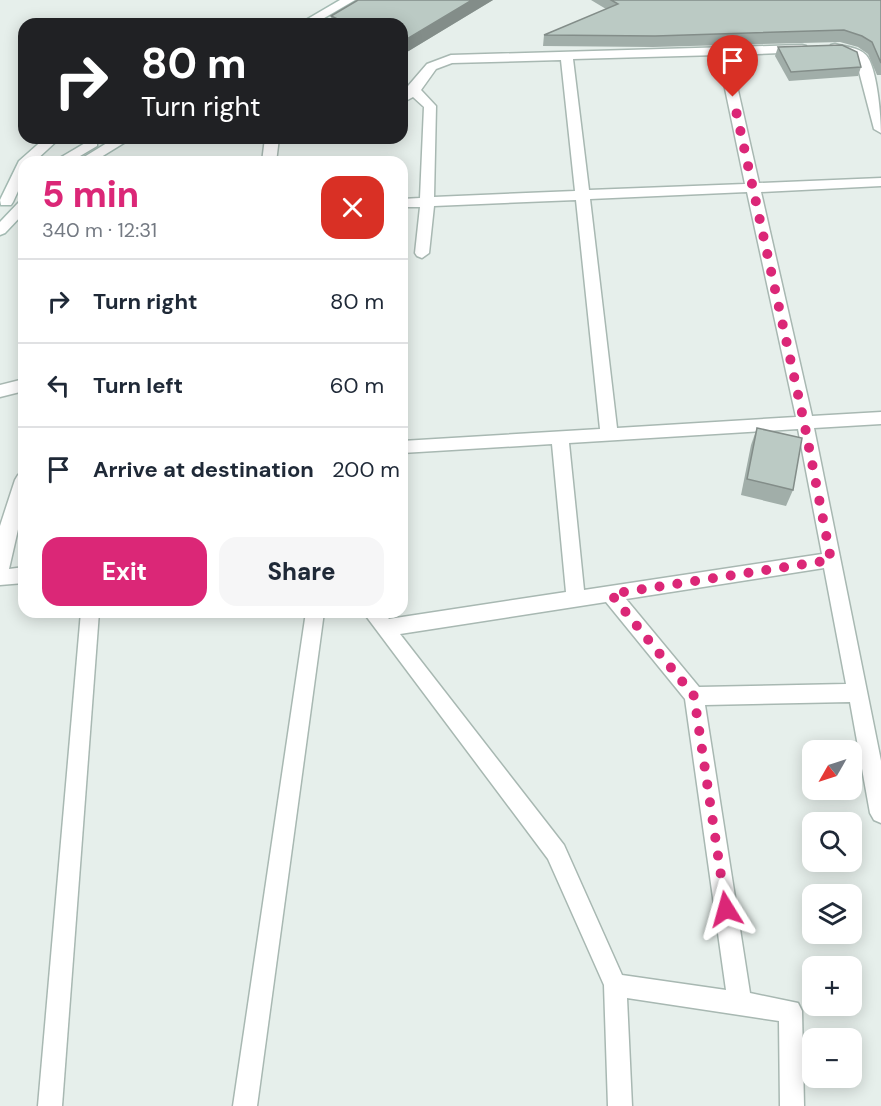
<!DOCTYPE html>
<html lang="en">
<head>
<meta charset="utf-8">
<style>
	body { margin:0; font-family:"DM Sans",sans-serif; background:#f6f6f7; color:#1f2937; height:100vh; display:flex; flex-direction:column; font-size:22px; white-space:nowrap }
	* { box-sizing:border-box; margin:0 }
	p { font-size:20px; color:#747a83 }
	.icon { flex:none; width:33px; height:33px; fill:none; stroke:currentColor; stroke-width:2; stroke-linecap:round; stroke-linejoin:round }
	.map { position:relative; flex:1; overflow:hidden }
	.details { position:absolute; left:18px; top:156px; width:390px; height:462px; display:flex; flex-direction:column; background:#fff; border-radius:18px; box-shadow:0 3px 15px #0003 }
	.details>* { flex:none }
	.banner { position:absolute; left:18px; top:18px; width:390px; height:126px; border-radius:18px; box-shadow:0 3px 15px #0003; background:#202124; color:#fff; overflow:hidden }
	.needle { width:39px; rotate:231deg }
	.tools { position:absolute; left:802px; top:740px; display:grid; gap:12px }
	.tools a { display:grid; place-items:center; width:60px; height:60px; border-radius:12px; background:#fff; box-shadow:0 3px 15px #0003; font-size:30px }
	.pin { position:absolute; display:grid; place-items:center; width:51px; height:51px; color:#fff; margin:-62px -26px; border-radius:50% 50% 50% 0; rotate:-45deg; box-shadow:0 0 6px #0007 }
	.pin .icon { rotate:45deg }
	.me { position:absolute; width:66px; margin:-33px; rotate:352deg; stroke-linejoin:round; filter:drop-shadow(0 0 4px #0008) }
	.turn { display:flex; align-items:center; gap:21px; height:126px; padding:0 24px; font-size:27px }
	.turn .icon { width:78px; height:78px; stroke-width:2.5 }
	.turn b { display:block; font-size:42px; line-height:51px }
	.round { display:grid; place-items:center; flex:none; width:63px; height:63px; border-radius:18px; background:#f6f6f7 }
	.headline { display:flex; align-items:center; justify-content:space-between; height:102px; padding:0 24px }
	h1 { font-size:36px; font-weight:800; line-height:45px; color:#db2777 }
	.primary-button { display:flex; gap:12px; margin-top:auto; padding:12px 24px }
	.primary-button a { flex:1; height:69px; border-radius:18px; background:#db2777; color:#fff; font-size:24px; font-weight:800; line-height:69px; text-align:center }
	.primary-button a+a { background:#f6f6f7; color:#1f2937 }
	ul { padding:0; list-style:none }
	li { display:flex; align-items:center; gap:18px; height:84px; padding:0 24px; border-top:2px solid #e0e1e3 }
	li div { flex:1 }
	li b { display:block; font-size:22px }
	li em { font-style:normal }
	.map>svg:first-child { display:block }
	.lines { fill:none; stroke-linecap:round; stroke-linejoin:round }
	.minor-casing { stroke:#a8b8b2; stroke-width:3 }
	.secondary-casing { stroke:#a4bbb3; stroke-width:3 }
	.minor { fill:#fff; fill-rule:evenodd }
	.secondary { fill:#fff; fill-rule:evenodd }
	.wall { fill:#a1aea9 }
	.shaded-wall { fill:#838d89 }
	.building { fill:#bbcac4; stroke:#838d89; stroke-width:1.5 }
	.route { stroke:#db2777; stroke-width:10; stroke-dasharray:0 18 }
</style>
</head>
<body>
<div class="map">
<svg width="881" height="1106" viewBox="0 0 881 1106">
	<rect width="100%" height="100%" fill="#e6efeb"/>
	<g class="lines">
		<defs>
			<g id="minor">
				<path d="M835,44c10,3 23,3 31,11 11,12 15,61 15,78l-7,-4 -18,-69 -6,-5 -19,-4v-6z"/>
				<path d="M802,45l4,1v6l-76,3 29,128 122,-5v8l-120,6 51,224 69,-4v12l-67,4 67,333v62l-7,-3 -4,-7 -20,-111 -145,3 45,288 48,10 4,8 2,95h-24l-1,-85 -152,-23 5,108h-24l-4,-121 -56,-126 -185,-247h20l6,7 177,-27 -14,-148 -150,9v-12l198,-12 -24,-229 -142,6 -5,47 -7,5 -5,-2 -2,-3 5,-46h-18v-8l18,-1 4,-91 -11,-10 -11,6v-10l25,-29 24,-9zM718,55l27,129 -156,6 -16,-131zM561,60l14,131 -141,6 2,-91 -15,-16 15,-21 16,-6zM747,192l49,225 -179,11 -27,-229zM798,429l24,125 -238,36 -15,-147zM824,568l22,116 -147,3 -73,-88zM606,602l79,97 41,291 -104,-15 -58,-130 -164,-211z"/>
				<polygon points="265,138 279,138 276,162 262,162"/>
				<polygon points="24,379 24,391 0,397 0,385"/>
				<polygon points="24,473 24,503 9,569 24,567 24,583 0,585 0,526 15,480 18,475"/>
				<polygon points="81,612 99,612 62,1106 38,1106"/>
				<polygon points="306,612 324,612 257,1106 233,1106"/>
			</g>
			<g id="secondary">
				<polygon points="340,0 355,0 314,24 299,24"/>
				<polygon points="45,138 60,138 34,162 24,162 24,178 13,202 11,205 1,205 0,200 19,161"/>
				<polygon points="115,138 132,138 93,162 76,162"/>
				<polygon points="92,139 97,140 97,146 70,162 53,162"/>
				<polygon points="24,201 24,213 5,233 0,235 0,222 19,202"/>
			</g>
		</defs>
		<use href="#minor" class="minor-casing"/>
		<use href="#secondary" class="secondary-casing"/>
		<use href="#minor" class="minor"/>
		<use href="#secondary" class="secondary"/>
	</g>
	<g class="wall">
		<polygon points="358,0 493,0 402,55 402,24 332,24 331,16"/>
		<polygon points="591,0 881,0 881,75 877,75 868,54 858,47 840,42 653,47 543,46 544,35 606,9"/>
		<polygon points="778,47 861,67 858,76 789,81 775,56"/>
		<polygon points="757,428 793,490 786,506 741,495 751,445"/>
	</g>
	<polygon class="shaded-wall" points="472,0 493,0 402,55 402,42"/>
	<g class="building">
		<polygon points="358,0 472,0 402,42 402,24 348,24 331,16"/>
		<polygon points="611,0 881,0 881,63 872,42 862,36 844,30 655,36 544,35 618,4"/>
		<polygon points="842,45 857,52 861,67 791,72 778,47"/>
		<polygon points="757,428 802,438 793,490 747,479"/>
	</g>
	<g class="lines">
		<polyline class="route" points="726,909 694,696 611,594 831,560 804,422 733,97"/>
	</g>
</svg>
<div class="tools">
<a><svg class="needle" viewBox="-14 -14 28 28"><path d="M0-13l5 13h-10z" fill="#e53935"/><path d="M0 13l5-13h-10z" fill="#747a83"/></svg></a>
<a><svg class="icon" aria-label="search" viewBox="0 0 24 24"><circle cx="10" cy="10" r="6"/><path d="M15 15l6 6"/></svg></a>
<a><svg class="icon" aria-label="layers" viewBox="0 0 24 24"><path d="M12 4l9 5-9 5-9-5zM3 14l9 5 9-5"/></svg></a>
<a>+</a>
<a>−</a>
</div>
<div class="pin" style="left:733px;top:97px;background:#d93025"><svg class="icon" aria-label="arrive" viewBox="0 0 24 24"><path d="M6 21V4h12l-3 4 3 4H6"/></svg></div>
<svg class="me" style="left:726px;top:909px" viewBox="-20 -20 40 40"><path d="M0-17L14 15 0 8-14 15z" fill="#db2777" stroke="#fff" stroke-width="4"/></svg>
<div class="banner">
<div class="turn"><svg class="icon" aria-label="right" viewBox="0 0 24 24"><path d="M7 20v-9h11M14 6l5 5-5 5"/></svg><div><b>80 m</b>Turn right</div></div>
</div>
<section class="details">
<div class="headline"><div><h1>5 min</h1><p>340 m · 12:31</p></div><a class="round" style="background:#d93025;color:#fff"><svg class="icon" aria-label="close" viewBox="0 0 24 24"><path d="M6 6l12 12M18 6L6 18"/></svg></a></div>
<ul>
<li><svg class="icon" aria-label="right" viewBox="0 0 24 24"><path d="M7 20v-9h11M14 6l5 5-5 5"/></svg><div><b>Turn right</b></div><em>80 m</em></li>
<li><svg class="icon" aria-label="left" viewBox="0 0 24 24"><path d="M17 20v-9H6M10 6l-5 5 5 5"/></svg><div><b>Turn left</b></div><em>60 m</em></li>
<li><svg class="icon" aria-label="arrive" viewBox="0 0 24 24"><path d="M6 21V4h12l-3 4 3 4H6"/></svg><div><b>Arrive at destination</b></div><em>200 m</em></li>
</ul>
<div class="primary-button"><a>Exit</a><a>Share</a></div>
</section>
</div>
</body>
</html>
